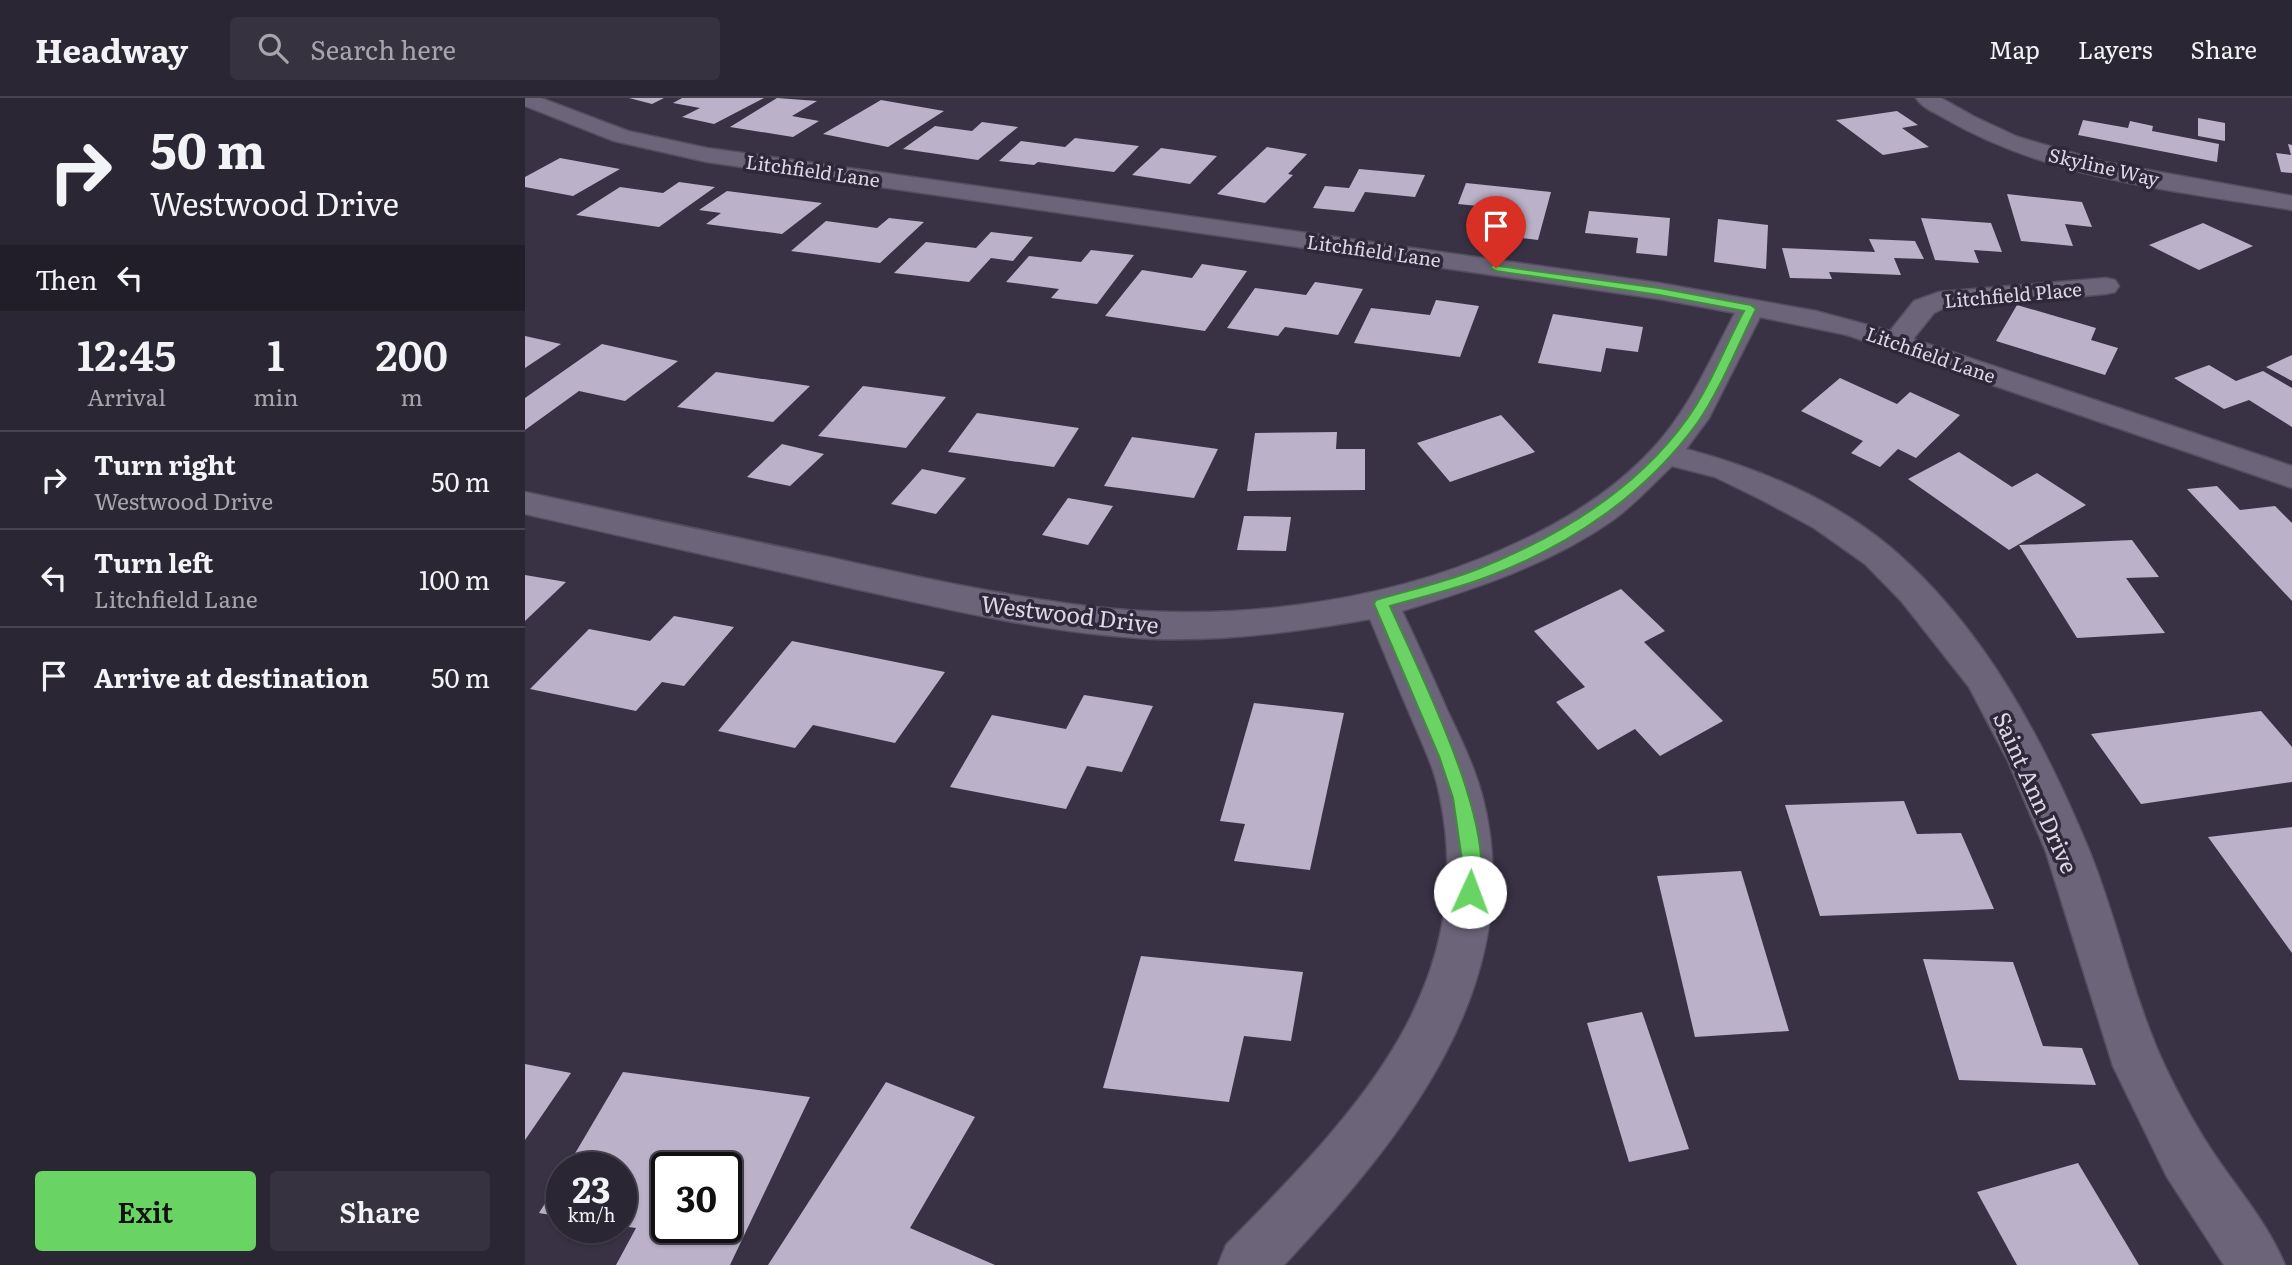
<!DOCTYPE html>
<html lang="en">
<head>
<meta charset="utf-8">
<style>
	body { margin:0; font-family:Literata,serif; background:#373240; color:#f1f3f6; height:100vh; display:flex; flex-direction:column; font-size:26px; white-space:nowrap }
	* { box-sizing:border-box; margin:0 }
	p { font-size:23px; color:#a6a5ac }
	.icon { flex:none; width:38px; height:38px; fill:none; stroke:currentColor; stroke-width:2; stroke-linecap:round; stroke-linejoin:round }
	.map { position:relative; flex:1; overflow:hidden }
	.sheet { display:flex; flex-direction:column; background:#2b2634; width:525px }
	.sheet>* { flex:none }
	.hud { background:#2b2634; color:#f1f3f6; overflow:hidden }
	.speed { position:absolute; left:21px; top:1054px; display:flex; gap:14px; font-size:35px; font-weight:700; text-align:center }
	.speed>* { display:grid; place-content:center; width:91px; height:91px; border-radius:50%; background:#2b2634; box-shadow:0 2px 5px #0004,0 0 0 2px #47434f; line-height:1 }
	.speed small { font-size:18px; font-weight:400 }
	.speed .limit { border:4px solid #111; border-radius:10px; background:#fff; color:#111 }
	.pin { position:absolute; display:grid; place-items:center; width:60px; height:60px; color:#fff; margin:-72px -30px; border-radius:50% 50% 50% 0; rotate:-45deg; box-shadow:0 0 7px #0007 }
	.pin .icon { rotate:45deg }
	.me { position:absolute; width:77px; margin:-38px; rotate:2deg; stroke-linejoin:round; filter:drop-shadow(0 0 5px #0008) }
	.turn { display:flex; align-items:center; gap:24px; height:147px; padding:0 35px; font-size:32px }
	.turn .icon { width:91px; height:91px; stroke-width:2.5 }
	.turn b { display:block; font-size:49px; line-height:60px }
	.then { display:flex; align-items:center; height:66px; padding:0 35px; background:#0003; gap:14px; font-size:26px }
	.eta { display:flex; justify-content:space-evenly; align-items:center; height:119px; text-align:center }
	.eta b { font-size:42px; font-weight:600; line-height:49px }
	.primary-button { display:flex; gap:14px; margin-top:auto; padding:14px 35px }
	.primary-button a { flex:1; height:80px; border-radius:7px; background:#69d464; color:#111; font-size:28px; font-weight:600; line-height:80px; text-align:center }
	.primary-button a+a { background:#373240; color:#f1f3f6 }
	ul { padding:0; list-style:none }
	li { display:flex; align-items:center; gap:21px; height:98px; padding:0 35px; border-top:2px solid #47434f }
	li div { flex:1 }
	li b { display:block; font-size:26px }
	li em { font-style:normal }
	header { display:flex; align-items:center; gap:42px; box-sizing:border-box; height:98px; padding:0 35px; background:#2b2634; border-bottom:2px solid #47434f }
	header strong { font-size:33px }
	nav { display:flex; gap:38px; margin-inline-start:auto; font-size:24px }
	.search { width:490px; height:63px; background:#373240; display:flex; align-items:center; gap:18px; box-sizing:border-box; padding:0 24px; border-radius:7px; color:#a6a5ac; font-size:26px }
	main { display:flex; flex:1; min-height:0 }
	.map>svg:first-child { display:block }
	.building { fill:#bbb1c8; fill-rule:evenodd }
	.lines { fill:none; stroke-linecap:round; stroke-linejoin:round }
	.minor-casing { stroke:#544e5f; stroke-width:3 }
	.minor { fill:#6c657a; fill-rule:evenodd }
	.route { fill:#69d464; stroke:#448a41; stroke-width:2 }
	.labels { text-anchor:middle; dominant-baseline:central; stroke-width:7; stroke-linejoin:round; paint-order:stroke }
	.far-street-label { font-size:19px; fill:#dbd7e3; stroke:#2f283b }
	.street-label { font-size:23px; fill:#dbd7e3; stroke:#2f283b }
</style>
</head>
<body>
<header>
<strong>Headway</strong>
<div class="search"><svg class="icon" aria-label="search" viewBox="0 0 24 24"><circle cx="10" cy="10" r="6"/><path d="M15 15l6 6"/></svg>Search here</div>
<nav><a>Map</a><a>Layers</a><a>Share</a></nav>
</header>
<main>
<section class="sheet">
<div class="hud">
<div class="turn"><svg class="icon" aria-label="right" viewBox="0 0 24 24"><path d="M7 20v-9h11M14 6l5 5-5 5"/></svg><div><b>50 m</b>Westwood Drive</div></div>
<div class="then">Then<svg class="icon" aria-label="left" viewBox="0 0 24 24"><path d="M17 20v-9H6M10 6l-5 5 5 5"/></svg></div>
</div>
<div class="eta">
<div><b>12:45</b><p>Arrival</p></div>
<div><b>1</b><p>min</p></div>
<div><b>200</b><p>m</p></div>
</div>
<ul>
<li><svg class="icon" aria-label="right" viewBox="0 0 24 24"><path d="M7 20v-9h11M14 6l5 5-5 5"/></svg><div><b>Turn right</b><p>Westwood Drive</p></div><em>50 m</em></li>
<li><svg class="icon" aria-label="left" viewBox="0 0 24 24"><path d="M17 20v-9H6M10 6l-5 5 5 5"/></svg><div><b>Turn left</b><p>Litchfield Lane</p></div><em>100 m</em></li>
<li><svg class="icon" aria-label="arrive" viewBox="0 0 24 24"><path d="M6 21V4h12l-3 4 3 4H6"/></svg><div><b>Arrive at destination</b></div><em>50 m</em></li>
</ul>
<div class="primary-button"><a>Exit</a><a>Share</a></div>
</section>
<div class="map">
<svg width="1767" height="1167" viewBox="0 0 1767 1167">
	<rect width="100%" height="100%" fill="#393245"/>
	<g class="building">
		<polygon points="104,0 139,0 127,6"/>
		<polygon points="157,0 239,0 189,26 157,19 175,10 148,5"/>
		<polygon points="252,0 292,3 267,18 294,23 268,39 205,29"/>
		<polygon points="356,2 419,13 363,49 298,36"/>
		<polygon points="1372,13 1393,27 1377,30 1404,49 1358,57 1311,22"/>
		<polygon points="1673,20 1700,25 1700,43 1673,38"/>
		<polygon points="1558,22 1603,30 1605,23 1628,28 1627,33 1694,46 1692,64 1553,37"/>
		<polygon points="457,24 493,29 453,62 378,51 410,28 447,33"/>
		<polygon points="550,40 614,48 589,74 513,64 509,67 474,63 496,43 540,49"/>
		<polygon points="1763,46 1767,47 1767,75 1756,74 1751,55 1766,57"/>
		<polygon points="742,49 782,56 763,76 768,77 740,105 692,96"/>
		<polygon points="636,50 692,58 665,86 607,77"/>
		<polygon points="35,60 95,71 48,98 0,89 0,79"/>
		<polygon points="834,71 900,77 890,99 840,94 829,114 788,110 800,88 824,90"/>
		<polygon points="154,84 190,89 134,129 51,117 95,89 138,95"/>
		<polygon points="941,85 1026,94 1013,142 964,136 973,110 933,106"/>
		<polygon points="202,93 297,105 257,136 181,126 196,115 174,112"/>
		<polygon points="1482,96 1557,104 1567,129 1540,126 1548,148 1496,143"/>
		<polygon points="1064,113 1145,120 1142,158 1111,155 1113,140 1060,135"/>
		<polygon points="364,120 399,124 355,165 266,153 301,123 352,130"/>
		<polygon points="1396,120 1466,125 1477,154 1449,152 1454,165 1410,162"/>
		<polygon points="1193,121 1243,127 1241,171 1189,164"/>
		<polygon points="1678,125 1728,148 1674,172 1624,147"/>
		<polygon points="466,134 508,139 488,163 466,160 444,184 369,175 401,144 451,150"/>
		<polygon points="1344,141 1390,143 1399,161 1369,160 1376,177 1304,174 1307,181 1265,180 1257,150 1350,154"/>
		<polygon points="566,152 609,157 572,206 526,200 534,191 481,184 504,158 556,164"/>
		<polygon points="677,166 722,173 680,233 580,218 617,172 667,180"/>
		<polygon points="790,184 838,191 813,237 760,229 753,238 702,230 730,190 781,197"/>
		<polygon points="911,202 954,208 935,259 829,245 846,210 905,217"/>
		<polygon points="1492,207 1571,230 1566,242 1593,250 1580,277 1471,243"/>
		<polygon points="1028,216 1118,229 1113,254 1081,250 1076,274 1013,265"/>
		<polygon points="0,238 36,246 0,270"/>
		<polygon points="77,246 153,263 100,303 54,293 0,332 0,300"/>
		<polygon points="1767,257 1767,283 1741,269"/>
		<polygon points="1684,267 1711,283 1738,273 1767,290 1767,329 1724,302 1699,311 1649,280"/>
		<polygon points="191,274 285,288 248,324 152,309"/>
		<polygon points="1315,280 1372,306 1385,294 1435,317 1391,360 1373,351 1355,369 1326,355 1338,343 1276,313"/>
		<polygon points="338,288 421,299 381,350 293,338"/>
		<polygon points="452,315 554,330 529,369 423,354"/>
		<polygon points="976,317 1010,354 925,384 892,345"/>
		<polygon points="812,334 811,351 840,351 840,392 722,393 730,335"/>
		<polygon points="607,339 693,351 669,400 579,388"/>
		<polygon points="257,346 299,356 265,388 222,379"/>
		<polygon points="1434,354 1487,389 1512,375 1561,407 1484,452 1383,381"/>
		<polygon points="397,371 441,380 411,416 366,406"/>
		<polygon points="1692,388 1715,412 1750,408 1767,425 1767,503 1662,391"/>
		<polygon points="543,400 588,408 563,447 517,437"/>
		<polygon points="719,418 766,419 761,453 712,452"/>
		<polygon points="1607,442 1634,479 1601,480 1640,535 1552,540 1494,447"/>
		<polygon points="0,477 41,484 0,523"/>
		<polygon points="1096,491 1140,533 1119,544 1198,623 1135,658 1110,631 1073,652 1031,604 1060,589 1009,533"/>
		<polygon points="149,518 209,529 159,588 137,584 111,613 5,591 64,531 125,543"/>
		<polygon points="267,543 420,574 370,645 288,627 270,650 193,633"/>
		<polygon points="559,597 628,608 597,674 562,668 541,711 425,689 467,617 541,631"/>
		<polygon points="729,605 819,615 785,772 709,763 720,726 695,723"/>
		<polygon points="1736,613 1767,649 1767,684 1616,706 1566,636"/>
		<polygon points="1379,703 1392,736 1436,735 1469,811 1295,818 1260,707"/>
		<polygon points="1767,729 1767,855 1683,739"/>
		<polygon points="1216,773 1264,933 1170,939 1132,778"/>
		<polygon points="616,858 778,874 766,943 719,938 704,1004 578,990"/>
		<polygon points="1398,861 1488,864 1518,948 1557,950 1571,987 1434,982"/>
		<polygon points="1117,914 1164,1051 1104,1064 1062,925"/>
		<polygon points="0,966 46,975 0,1042"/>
		<path d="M98,974l187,25 -80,168h-114l20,-37 -15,-2v-59h-54zM142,1069h59v60h-59z"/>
		<polygon points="361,984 450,1019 385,1130 470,1167 243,1167"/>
		<polygon points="1553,1065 1614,1167 1492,1167 1452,1094"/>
		<polygon points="37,1078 37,1119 14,1115"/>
	</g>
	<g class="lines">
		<defs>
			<g id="minor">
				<path d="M0,0h16l87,33 79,17 952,135 157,28 74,20 24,-30 25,-9 167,-14 9,2 4,6 -4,6 -9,2 -162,14 -10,5 -21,26 379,127v22l-445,-153 -87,-18 -51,101 -23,31c71,19 147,50 204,98 94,80 153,192 199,303 25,61 39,126 63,186 12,32 35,75 53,104 26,42 61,79 80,125h-61l-57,-88 -54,-111 -67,-214 -38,-91 -39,-74 -67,-85 -37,-38 -51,-36 -52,-28 -47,-23 -43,-11c-19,18 -38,39 -59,54 -64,45 -137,68 -211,91 16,33 31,67 46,101 13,27 26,54 34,83 49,186 -79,343 -198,470h-66l8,-20c124,-127 254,-253 214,-448 -5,-28 -18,-54 -29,-80 -14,-32 -27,-65 -41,-98 -72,13 -144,22 -216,20 -103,-5 -204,-29 -303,-51 -109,-25 -217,-49 -326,-74v-22c101,22 202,44 303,65 85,19 171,38 258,49 135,17 291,-1 415,-56 58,-25 113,-58 155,-105 34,-38 55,-87 79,-132l-76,-14 -952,-137 -93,-21 -89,-35z"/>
				<path d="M1391,0h25l34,19 43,20 86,25 188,34v14c-115,-19 -243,-31 -346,-91 -10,-6 -24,-11 -30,-21z"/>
			</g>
		</defs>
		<use href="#minor" class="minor-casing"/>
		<use href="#minor" class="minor"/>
	</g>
	<path class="route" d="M967,167l167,23 92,17 5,4c-17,34 -37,83 -58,113 -52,72 -128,124 -211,155 -31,12 -65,20 -97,29 27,61 114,231 86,292l-6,3 -7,-3 -3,-6 3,-25 -10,-69 -14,-42 -65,-152 2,-4c34,-10 69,-18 102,-31 80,-32 158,-79 209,-150 23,-32 38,-73 57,-108l-85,-16 -163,-24 -5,-3z"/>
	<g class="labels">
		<g class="far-street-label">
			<text transform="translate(1579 68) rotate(13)">Skyline Way</text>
			<text transform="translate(288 72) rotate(8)">Litchfield Lane</text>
			<text transform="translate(849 152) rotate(8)">Litchfield Lane</text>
			<text transform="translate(1488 196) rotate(-5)">Litchfield Place</text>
			<text transform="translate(1406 256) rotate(19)">Litchfield Lane</text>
		</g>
		<g class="street-label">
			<text transform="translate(545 515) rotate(7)">Westwood Drive</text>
			<text transform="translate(1512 694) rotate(66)">Saint Ann Drive</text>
		</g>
	</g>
</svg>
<div class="speed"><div>23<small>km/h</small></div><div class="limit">30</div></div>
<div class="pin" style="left:971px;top:170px;background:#d93025"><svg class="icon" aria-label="arrive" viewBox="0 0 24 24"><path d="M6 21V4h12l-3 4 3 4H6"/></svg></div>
<svg class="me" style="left:945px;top:794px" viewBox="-20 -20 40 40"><circle r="19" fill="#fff"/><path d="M0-13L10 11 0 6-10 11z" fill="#69d464"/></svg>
</div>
</main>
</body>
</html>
